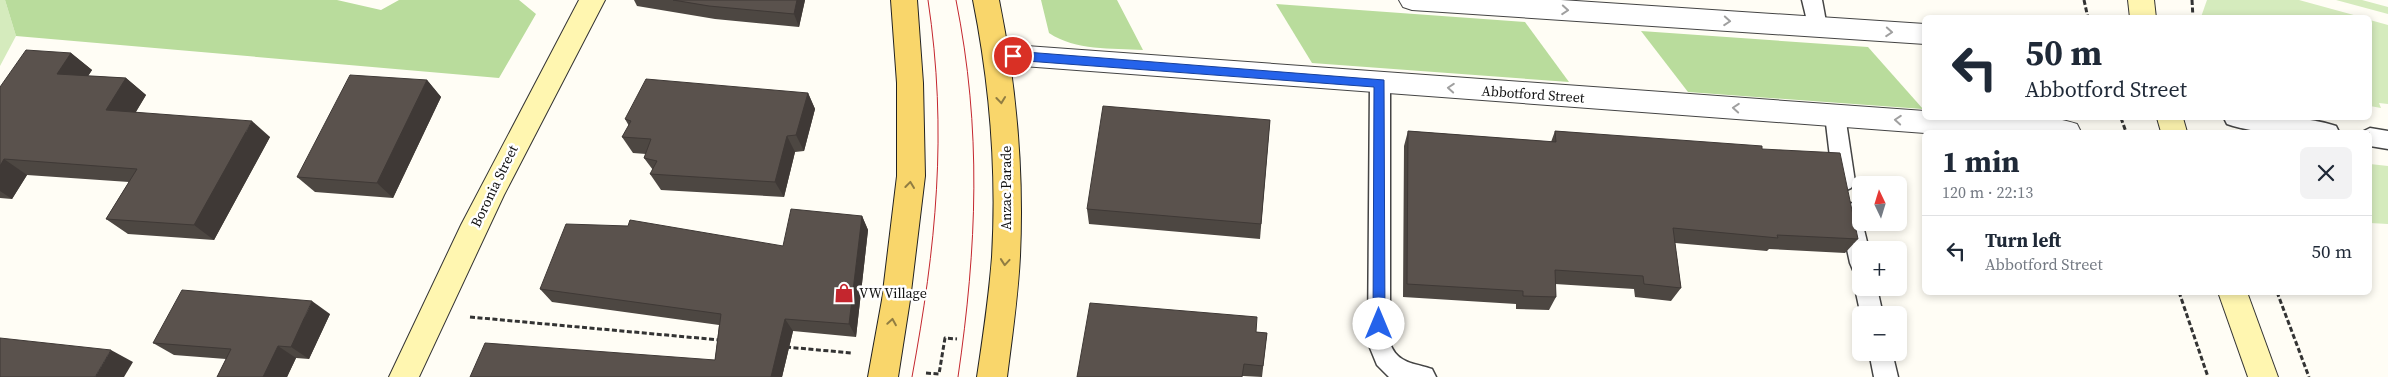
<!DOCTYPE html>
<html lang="en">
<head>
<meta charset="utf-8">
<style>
	body { margin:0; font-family:"Source Serif 4",serif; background:#f2f2f3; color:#1f2937; height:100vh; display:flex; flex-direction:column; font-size:19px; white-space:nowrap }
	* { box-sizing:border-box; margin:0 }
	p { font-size:16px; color:#747a83 }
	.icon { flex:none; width:28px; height:28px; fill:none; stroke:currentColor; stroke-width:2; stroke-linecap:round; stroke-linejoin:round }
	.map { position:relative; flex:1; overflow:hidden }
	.drawer { position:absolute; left:1922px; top:130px; width:450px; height:165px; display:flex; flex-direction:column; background:#fff; border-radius:8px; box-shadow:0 2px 8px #0003 }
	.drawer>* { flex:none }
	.top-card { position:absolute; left:1922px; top:15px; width:450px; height:105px; border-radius:8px; box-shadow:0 2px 8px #0003; background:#fff; color:#1f2937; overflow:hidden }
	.needle { width:32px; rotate:356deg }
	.fabs { position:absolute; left:1852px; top:176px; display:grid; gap:10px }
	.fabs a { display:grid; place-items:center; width:55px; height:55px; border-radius:8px; background:#fff; box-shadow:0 2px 8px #0003; font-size:25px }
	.pin { position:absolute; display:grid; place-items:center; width:42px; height:42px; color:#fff; margin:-21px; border:2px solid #fff; border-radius:50%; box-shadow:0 1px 5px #0007 }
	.me { position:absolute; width:55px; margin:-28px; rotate:0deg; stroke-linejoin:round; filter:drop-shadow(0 0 4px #0008) }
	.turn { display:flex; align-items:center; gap:18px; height:105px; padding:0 20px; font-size:22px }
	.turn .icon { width:65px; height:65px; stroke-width:2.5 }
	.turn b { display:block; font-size:35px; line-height:42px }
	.round { display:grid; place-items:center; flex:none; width:52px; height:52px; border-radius:8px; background:#f2f2f3 }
	.overview { display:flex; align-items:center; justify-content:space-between; height:85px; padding:0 20px }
	h1 { font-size:30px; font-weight:700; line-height:38px }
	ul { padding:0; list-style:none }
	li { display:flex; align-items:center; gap:15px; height:70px; padding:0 20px; border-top:1px solid #e0e1e3 }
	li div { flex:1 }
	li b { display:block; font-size:19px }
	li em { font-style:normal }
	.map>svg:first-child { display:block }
	.green { fill:#d5ebbd }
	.forest { fill:#b9dc9c }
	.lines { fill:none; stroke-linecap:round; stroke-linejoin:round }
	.lane-casing { stroke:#444; stroke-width:3 }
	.street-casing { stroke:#444; stroke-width:2 }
	.secondary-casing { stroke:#333; stroke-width:2 }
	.primary-casing { stroke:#222; stroke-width:2 }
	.path { stroke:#333; stroke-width:3; stroke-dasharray:5 2.5; stroke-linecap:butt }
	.lane { fill:#fff; fill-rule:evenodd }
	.street { fill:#fff; fill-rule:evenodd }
	.secondary { fill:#fff6b0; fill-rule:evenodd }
	.primary { fill:#f9d66b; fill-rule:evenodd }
	.tram { stroke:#c4262e; stroke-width:1 }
	.wall { fill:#4d4742 }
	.shaded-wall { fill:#3f3936 }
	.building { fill:#5a524d; stroke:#3f3936 }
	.oneway { stroke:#a0a0a0 }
	.oneway2 { stroke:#917d42 }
	.route { fill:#2563eb; stroke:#184099 }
	.labels { text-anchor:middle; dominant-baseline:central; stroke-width:5; stroke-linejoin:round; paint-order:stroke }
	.street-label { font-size:14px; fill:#111; stroke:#fff }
	.poi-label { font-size:14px; fill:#111; stroke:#fff; text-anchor:start }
</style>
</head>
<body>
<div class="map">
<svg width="2388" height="377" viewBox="0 0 2388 377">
	<rect width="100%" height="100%" fill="#fffdf5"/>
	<g class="green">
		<polygon points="0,0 5,0 16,36 0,66"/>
		<polygon points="2207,0 2299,0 2361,17 2201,17"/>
		<polygon points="2336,0 2362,0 2388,7 2388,14"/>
		<polygon points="2370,20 2388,25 2388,104 2379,103 2381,108 2370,106"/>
		<polygon points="2370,164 2388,166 2388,224 2370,223"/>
	</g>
	<g class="forest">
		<polygon points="5,0 337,0 381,10 399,0 519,0 536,14 499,78 16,36"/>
		<path d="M1041,0h76l26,50c-32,-2 -67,1 -94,-17z"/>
		<polygon points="1276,4 1525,22 1569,82 1312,63"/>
		<polygon points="1641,31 1868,47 1923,109 1688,92"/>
	</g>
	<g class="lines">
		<defs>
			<g id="lane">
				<polygon points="1802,0 1822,0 1827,27 1824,33 1817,35 1810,33"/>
				<path d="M1380,75l7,2 3,6v260c7,21 25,20 42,26l4,8h-47l-12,-12 -9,-22 2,-260 3,-6z"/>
				<polygon points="1835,107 1842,109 1845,115 1855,182 1851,188 1844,191 1837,188 1833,182 1825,115 1828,109"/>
				<path d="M2224,118c29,-4 84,-2 112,8l3,6c-29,4 -84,2 -112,-8z"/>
				<polygon points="2370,128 2388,131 2388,149 2370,146 2370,132 2362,132"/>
				<polygon points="1850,203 1858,205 1869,250 1861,250 1861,273 1853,270 1850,263 1839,212 1842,205"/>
				<polygon points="1861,280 1861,288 1877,288 1883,315 1861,316 1855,288"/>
				<polygon points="1869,352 1892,352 1898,377 1874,377"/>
			</g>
			<g id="street">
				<polygon points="1399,0 1561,0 1925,24 1925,44 1412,10 1403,7"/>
				<path d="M997,44l928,67v7c41,0 116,-7 152,6l4,8 -156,1 -928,-69 -9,-3 -4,-7 4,-7z"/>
			</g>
			<g id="secondary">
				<polygon points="579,0 605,0 504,195 419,377 389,377 461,225"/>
				<polygon points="2128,0 2154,0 2156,18 2130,18"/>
				<polygon points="2157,118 2183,118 2187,132 2161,132"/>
				<polygon points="2218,292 2247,292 2278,377 2248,377"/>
			</g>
			<g id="primary">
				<polygon points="891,0 917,0 923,83 925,176 910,300 898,377 868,377 882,300 897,176 897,83"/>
				<path d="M973,0h26c17,84 25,170 21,256 -2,41 -8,81 -13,121h-30c6,-40 12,-80 15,-120 5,-87 -2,-172 -19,-257z"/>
			</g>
		</defs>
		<use href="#lane" class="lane-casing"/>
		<use href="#street" class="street-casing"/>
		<use href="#secondary" class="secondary-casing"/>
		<use href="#primary" class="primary-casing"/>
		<g class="path">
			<polyline points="2084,0 2088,18"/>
			<polyline points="2192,0 2193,18"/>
			<polyline points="2121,118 2126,132"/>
			<polyline points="2179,292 2208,377"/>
			<polyline points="2277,292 2309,377"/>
			<polyline points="470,317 720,340"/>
			<polyline points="786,347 852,353"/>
			<polyline points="926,373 939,374 945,338 957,339"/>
		</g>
		<use href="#lane" class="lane"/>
		<use href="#street" class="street"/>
		<use href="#secondary" class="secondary"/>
		<use href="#primary" class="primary"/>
		<g class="tram">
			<path d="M956,0c26,130 21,246 2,377"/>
			<path d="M912,377c24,-131 36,-244 16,-377"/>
		</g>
	</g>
	<g class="wall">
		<polygon points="634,0 805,0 799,27 715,19 637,6"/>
		<polygon points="71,53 92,70 88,76 126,78 146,95 136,112 270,137 214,240 128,234 106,219 129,182 27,175 12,199 0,198 0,87"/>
		<polygon points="427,80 441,97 393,198 315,192 297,177"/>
		<polygon points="808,93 815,109 804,151 795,152 784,197 661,190 650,174 653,170 644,158 646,154 633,153 622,137 629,126 625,119"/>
		<polygon points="1270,120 1260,239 1089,224 1087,209"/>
		<polygon points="1408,131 1551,142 1555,131 1762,149 1858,239 1845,253 1769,249 1767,251 1675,243 1681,288 1671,301 1635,297 1634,289 1555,284 1556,297 1549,310 1516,309 1516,304 1403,297 1404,146"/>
		<polygon points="862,216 868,230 856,337 793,331 782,377 470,377 715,360 719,325 552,302 540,289 783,246"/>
		<polygon points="330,314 309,359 296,358 287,377 217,377 226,359 174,355 153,343"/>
		<polygon points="1256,332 1267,333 1262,377 1243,376 1077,377"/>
	</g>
	<g class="shaded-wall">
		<polygon points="797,0 805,0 799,27 794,14"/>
		<polygon points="71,53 92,70 79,90 57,74"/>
		<polygon points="126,78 146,95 127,126 106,110"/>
		<polygon points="427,80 441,97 393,198 377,183"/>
		<polygon points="808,93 815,109 804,151 796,135"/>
		<polygon points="252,121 270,137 214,240 194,225"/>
		<polygon points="787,136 795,152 784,197 775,182"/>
		<polygon points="4,159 27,175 12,199 0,191 0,166"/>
		<polygon points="862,216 868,230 856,337 849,324"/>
		<polygon points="312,301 330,314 309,359 291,347"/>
		<polygon points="785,319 793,331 782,377 771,377"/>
		<polygon points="278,346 296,358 287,377 263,377"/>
		<polygon points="111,350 133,362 124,377 95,377"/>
	</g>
	<g class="building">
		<polygon points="673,0 797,0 794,14 709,6"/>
		<polygon points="26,50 71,53 57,74 126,78 106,110 252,121 194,225 106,219 137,169 4,159 0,166 0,87"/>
		<polygon points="350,75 427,80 377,183 297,177"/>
		<polygon points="646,79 808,93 796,135 787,136 775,182 650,174 657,161 644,158 651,139 622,137 631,121 625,119"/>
		<polygon points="1103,106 1270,120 1261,224 1087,209"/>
		<polygon points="1408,131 1556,142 1555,131 1762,146 1762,149 1840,153 1858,239 1777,235 1778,238 1673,228 1681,288 1644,284 1643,276 1555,270 1556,297 1523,296 1523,291 1407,284"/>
		<polygon points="791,209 862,216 849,324 785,319 771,377 470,377 485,343 715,360 721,314 540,289 566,224 628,226 630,220 783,246"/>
		<polygon points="182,290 312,301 291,347 278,346 263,377 217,377 231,349 153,343"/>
		<polygon points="1090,303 1257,317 1256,332 1267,333 1263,366 1244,364 1242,377 1077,377"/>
		<polygon points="0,338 111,350 95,377 0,377"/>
	</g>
	<defs><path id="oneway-chevron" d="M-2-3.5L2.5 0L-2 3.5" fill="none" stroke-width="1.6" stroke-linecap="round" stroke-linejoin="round" transform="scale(1.25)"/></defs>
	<g class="oneway">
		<use href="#oneway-chevron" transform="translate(1565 10) rotate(4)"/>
		<use href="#oneway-chevron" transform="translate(1727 21) rotate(4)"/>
		<use href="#oneway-chevron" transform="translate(1889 32) rotate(4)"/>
		<use href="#oneway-chevron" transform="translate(1451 88) rotate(-176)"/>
		<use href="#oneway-chevron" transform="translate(1736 108) rotate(-176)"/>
		<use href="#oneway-chevron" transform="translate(1898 120) rotate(-176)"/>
	</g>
	<g class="oneway2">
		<use href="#oneway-chevron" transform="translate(1001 100) rotate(84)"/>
		<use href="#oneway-chevron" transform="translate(910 185) rotate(-83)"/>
		<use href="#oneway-chevron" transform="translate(1005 262) rotate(95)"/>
		<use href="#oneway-chevron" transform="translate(892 322) rotate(-81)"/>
	</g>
	<polygon class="route" points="1013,51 1384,80 1385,324 1384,328 1375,328 1373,324 1374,87 1013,60 1008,56"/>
	<defs>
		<symbol id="shop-bare" viewBox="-9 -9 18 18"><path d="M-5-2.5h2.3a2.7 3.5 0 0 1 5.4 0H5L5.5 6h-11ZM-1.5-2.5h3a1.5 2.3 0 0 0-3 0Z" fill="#c4262e" stroke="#fff" stroke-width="2.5" paint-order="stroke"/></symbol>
	</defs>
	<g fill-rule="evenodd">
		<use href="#shop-bare" x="830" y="279" width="28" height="28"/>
	</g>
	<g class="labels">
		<g class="street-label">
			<text transform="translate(1533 94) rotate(4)">Abbotford Street</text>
			<text transform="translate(494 186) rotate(-64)">Boronia Street</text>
			<text transform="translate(1006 188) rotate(-90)">Anzac Parade</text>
		</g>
		<g class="poi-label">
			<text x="859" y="293">VW Village</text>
		</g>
	</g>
</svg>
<div class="fabs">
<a><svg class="needle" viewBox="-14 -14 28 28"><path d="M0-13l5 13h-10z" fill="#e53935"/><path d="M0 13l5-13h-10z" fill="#747a83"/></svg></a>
<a>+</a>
<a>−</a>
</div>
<div class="pin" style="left:1013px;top:56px;background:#d93025"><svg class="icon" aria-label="arrive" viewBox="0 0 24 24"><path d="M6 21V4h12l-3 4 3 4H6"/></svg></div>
<svg class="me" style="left:1379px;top:324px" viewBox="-20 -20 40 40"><circle r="19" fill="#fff"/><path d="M0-13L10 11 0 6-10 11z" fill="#2563eb"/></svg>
<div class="top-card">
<div class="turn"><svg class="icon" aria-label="left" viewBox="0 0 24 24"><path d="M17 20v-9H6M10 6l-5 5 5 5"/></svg><div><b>50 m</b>Abbotford Street</div></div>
</div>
<section class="drawer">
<div class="overview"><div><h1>1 min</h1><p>120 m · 22:13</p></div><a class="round"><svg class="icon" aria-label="close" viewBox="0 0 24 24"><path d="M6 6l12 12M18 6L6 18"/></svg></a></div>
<ul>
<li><svg class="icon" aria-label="left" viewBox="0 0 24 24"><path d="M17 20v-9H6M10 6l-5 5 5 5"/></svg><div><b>Turn left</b><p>Abbotford Street</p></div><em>50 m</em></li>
</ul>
</section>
</div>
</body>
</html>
